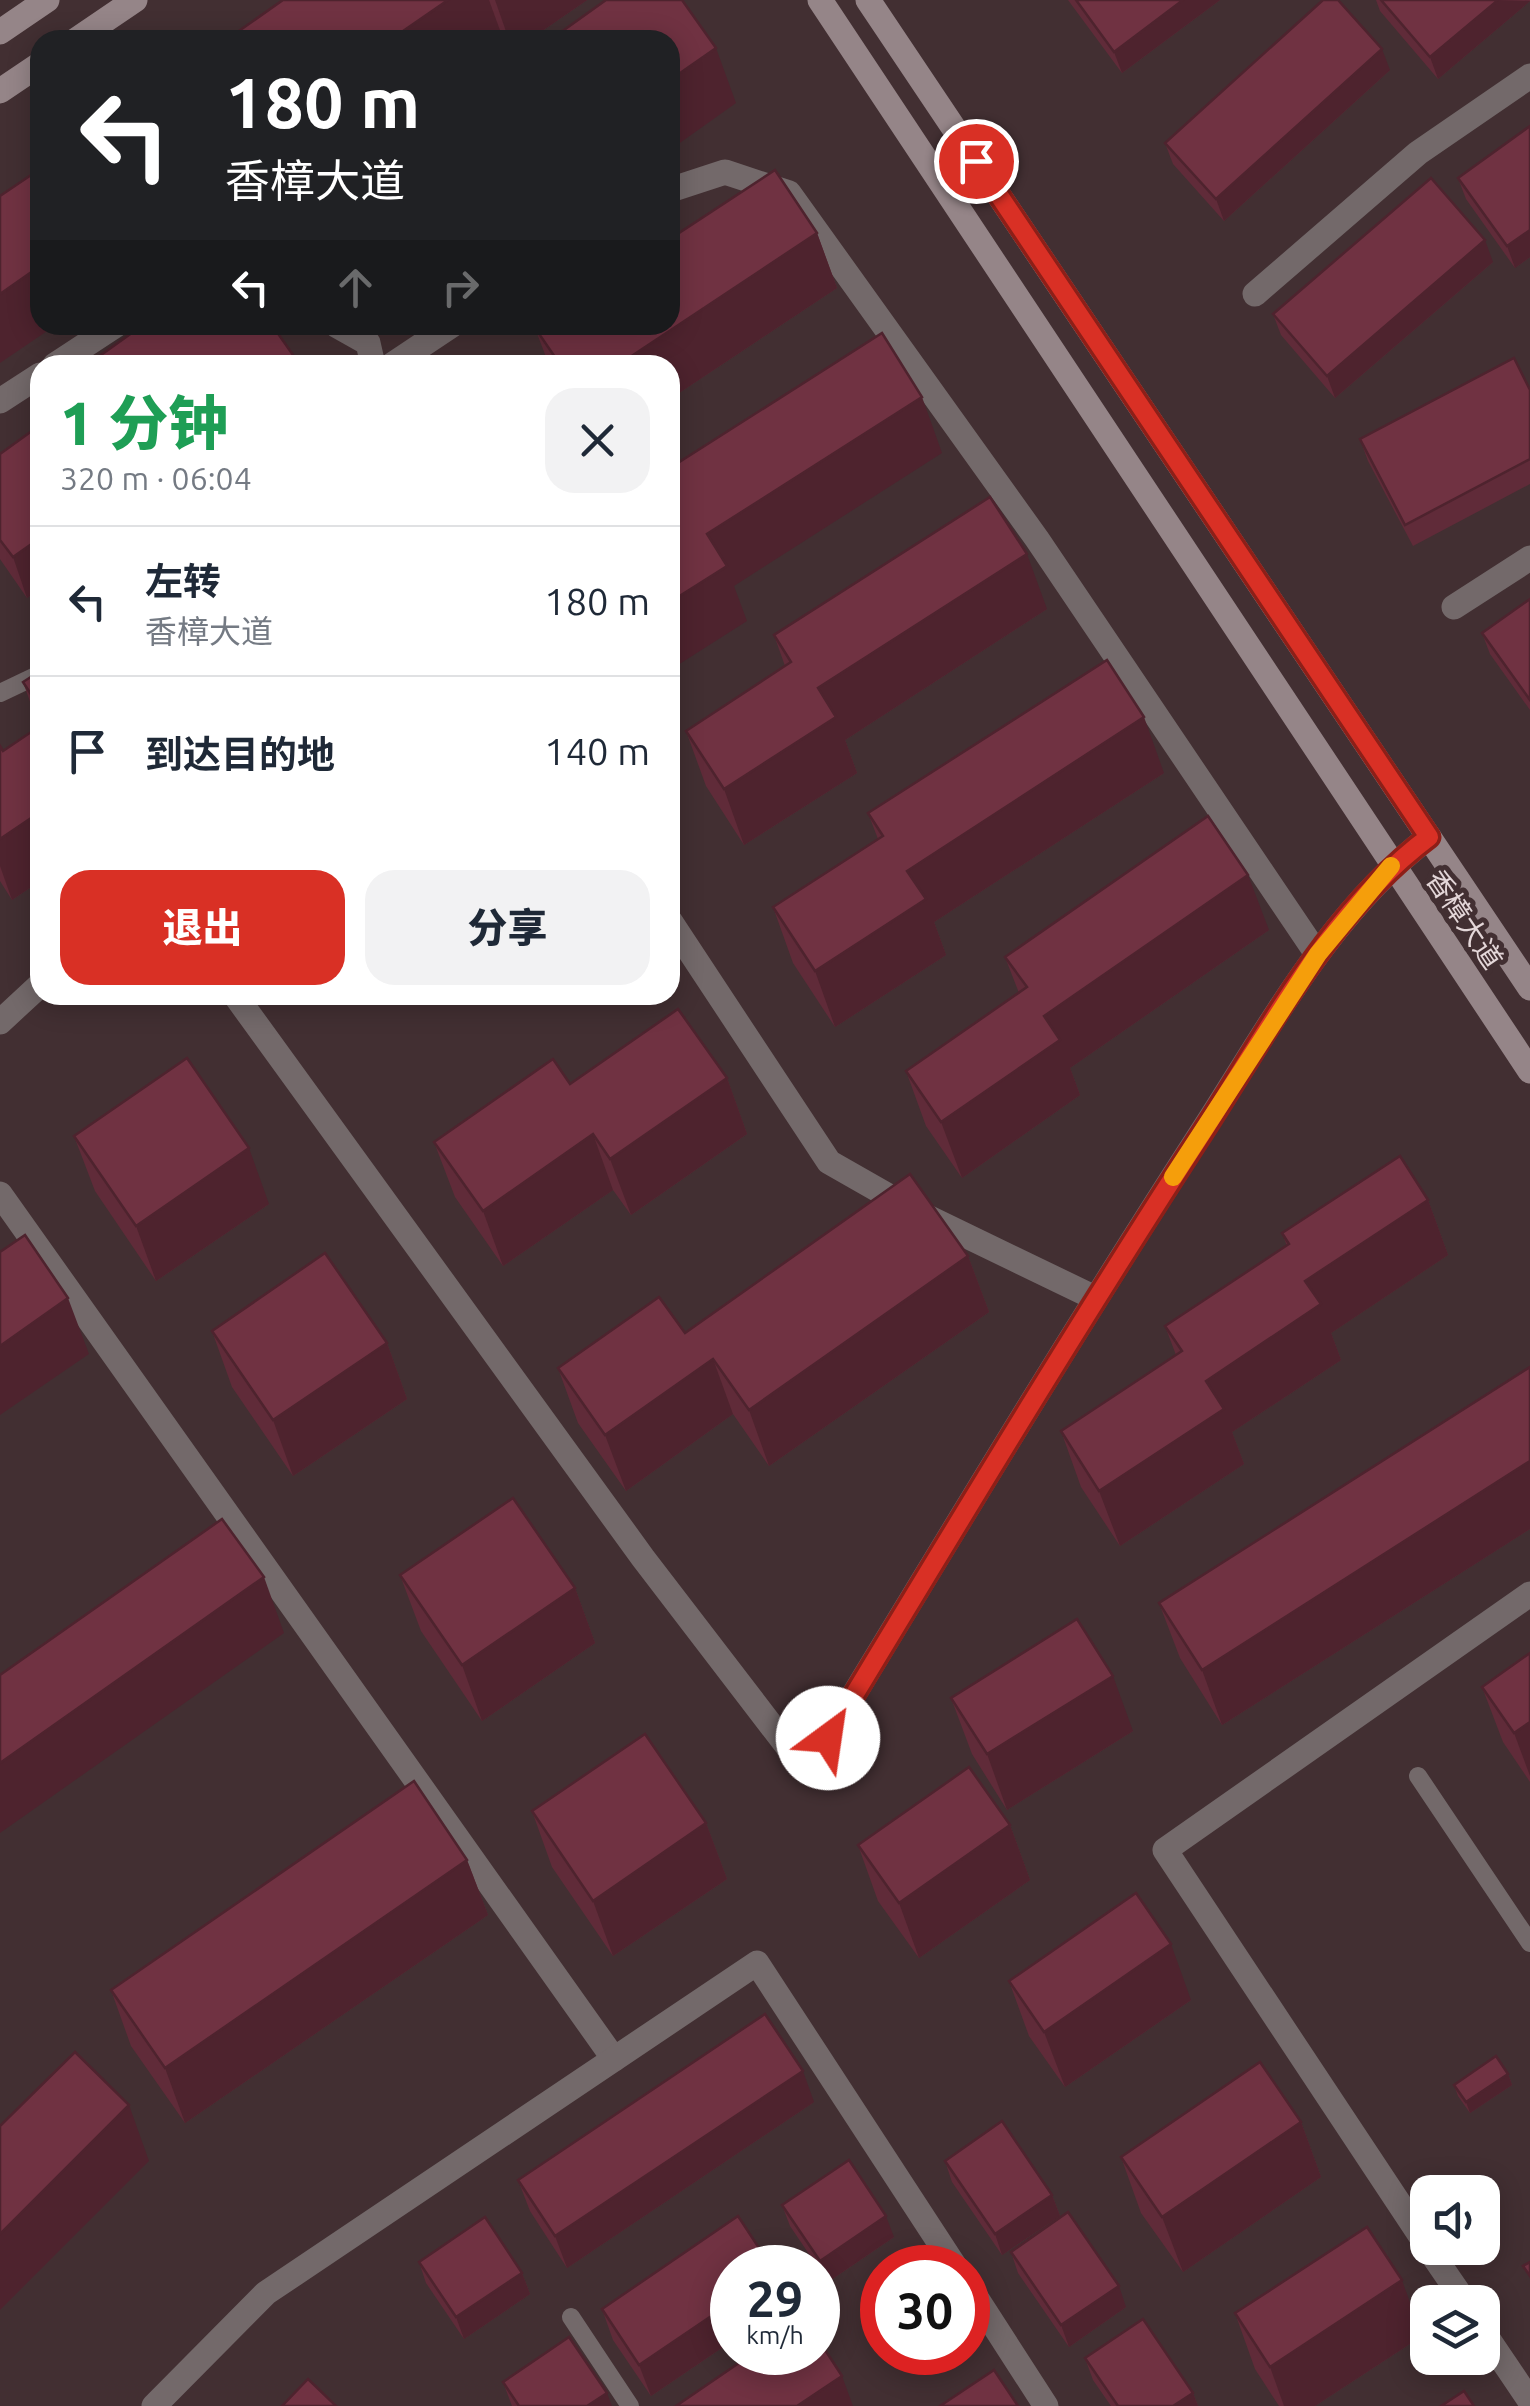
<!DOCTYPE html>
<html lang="zh">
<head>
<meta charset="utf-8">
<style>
	body { margin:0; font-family:Ubuntu,"Noto Sans SC",sans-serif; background:#f2f2f3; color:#1f2937; height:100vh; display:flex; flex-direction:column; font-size:38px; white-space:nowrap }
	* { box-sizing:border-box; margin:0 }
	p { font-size:32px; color:#747a83 }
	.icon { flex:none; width:55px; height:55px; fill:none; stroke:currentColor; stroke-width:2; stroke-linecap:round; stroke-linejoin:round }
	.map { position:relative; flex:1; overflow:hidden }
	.details { position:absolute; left:30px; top:355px; width:650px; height:650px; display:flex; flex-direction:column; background:#fff; border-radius:30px; box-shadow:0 5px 25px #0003 }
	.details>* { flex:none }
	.top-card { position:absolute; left:30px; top:30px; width:650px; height:305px; border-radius:30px; box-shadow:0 5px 25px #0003; background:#202124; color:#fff; overflow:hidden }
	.fabs { position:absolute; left:1410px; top:2175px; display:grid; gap:20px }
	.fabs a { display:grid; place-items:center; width:90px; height:90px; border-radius:20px; background:#fff; box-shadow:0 5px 25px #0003; font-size:50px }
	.speed { position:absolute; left:710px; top:2245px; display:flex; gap:20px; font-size:50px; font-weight:700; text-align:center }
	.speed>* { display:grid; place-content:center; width:130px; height:130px; border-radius:50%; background:#fff; box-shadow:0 5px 25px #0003; line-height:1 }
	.speed small { font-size:25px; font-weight:400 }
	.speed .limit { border:15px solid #d22; background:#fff; color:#111 }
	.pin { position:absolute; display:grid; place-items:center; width:85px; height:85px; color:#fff; margin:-42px; border:5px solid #fff; border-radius:50%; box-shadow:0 2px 10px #0007 }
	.me { position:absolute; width:110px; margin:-55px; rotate:31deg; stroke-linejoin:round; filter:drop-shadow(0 0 8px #0008) }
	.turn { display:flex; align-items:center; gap:35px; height:210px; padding:0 30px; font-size:45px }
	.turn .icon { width:130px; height:130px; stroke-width:2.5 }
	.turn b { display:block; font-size:70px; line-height:85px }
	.lanes { display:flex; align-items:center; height:95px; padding:0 30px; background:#0003; justify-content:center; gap:50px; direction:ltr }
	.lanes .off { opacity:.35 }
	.round { display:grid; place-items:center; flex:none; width:105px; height:105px; border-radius:30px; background:#f2f2f3 }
	.summary { display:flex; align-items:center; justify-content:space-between; height:170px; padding:0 30px }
	h1 { font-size:60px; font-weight:800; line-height:75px; color:#1e9e55 }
	.button { display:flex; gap:20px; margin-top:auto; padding:20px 30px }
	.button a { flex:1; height:115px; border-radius:30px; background:#d93025; color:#fff; font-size:40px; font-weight:800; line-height:115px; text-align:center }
	.button a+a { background:#f2f2f3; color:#1f2937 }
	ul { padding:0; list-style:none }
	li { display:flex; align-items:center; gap:30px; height:150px; padding:0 30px; border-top:2px solid #e0e1e3 }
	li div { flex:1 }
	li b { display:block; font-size:38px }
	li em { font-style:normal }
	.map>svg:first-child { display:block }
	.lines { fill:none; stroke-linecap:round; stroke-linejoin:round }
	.lane { stroke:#73696a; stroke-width:18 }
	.street { stroke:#73696a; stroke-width:25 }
	.secondary { stroke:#958588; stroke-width:25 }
	.wall { fill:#602b39 }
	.shaded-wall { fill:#4e232e }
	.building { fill:#703242; stroke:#4e232e; stroke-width:2.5 }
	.route-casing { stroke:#8d1f18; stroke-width:25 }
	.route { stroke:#d93025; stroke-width:18 }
	.slow { stroke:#f59e0b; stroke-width:18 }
	.labels { text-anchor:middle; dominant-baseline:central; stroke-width:10; stroke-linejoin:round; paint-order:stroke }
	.street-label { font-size:28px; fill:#e4d7d9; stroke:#422f32 }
</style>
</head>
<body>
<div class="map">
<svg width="1530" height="2406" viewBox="0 0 1530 2406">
	<rect width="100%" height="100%" fill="#422f32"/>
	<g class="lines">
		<g class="lane">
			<polyline points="0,693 40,674"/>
			<polyline points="1418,1776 1530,1943"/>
			<polyline points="571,2317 630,2406"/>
		</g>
		<g class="street">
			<polyline points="670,190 725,172 789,193 1037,539 1317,954"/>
			<polyline points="1255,294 1418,153 1530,76"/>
			<polyline points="336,325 368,343 373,365"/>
			<polyline points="55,365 116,325"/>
			<polyline points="392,365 452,325"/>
			<polyline points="0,401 40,375"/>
			<polyline points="1454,607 1530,558"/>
			<polyline points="670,921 829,1162 915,1211 1095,1298"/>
			<path d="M235,995l408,563 164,214c128,-211 255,-423 389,-631 69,-105 131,-227 233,-304"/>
			<polyline points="0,1022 40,985"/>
			<polyline points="0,1194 614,2059"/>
			<polyline points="1428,2247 1165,1850 1530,1594"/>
			<polyline points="1428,2248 1465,2302"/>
			<polyline points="968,2285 1046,2406"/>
			<polyline points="1482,2330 1530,2401"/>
			<polyline points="154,2406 266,2293 757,1963 956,2268"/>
		</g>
		<g class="secondary">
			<polyline points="820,0 1530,1071"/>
			<polyline points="868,0 1530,988"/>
			<polyline points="0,32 47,0"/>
			<polyline points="76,40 135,0"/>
			<polyline points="0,91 40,64"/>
		</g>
	</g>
	<g class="wall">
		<polygon points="283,0 587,0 529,40 506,40 501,33 490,40 226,40"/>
		<polygon points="1068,0 1220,0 1122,73"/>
		<polygon points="1376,0 1530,0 1530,1 1438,79 1380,11"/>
		<polygon points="1390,70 1224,221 1173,164 1165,143"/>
		<polygon points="1530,126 1530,257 1515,268 1466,199 1458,178"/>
		<polygon points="817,233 837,288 670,399 670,365 549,365 535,328"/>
		<polygon points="1493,262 1335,398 1281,335 1273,314"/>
		<polygon points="1530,390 1530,484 1413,546 1368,461 1360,439"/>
		<polygon points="40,433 40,589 27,598 0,559 0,454"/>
		<polygon points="1530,599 1530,710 1490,654 1482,633"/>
		<polygon points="1047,609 845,740 857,773 744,845 706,786 686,731 785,666 774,635"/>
		<polygon points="40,671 40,881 12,900 0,881 0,746 3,751 39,727 23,682"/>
		<polygon points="1164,773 934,922 946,955 835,1027 793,963 773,907 878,839 868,813"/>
		<polygon points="1269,930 1070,1068 1080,1095 962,1178 926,1126 906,1071 1019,993 1005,957"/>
		<polygon points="727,1078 747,1134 631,1215 613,1190 503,1266 455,1197 434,1142 570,1084"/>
		<polygon points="74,1136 269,1204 156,1281 95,1191"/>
		<polygon points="1428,1200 1448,1255 1331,1333 1341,1360 1232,1432 1244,1464 1120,1546 1081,1487 1061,1431 1176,1355 1165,1326 1287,1246 1282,1233"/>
		<polygon points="968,1256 989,1312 769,1466 733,1414 626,1491 578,1423 558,1368"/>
		<polygon points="212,1331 387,1343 407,1399 293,1476 232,1387"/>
		<polygon points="1530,1367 1530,1529 1222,1725 1180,1658 1159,1603"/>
		<polygon points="400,1575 575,1588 595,1643 482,1721 421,1631"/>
		<polygon points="1530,1653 1530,1782 1503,1742 1482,1687"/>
		<polygon points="951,1698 1133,1731 1007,1810 972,1754"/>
		<polygon points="532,1811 706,1823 727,1879 613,1956 552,1867"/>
		<polygon points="1010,1825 1030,1880 919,1958 878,1901 858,1845"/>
		<polygon points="467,1860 488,1915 185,2123 131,2046 111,1990"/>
		<polygon points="1009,1981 1191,2000 1065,2087 1029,2036"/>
		<polygon points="1508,2074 1512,2085 1470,2113 1458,2096 1454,2085"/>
		<polygon points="814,2102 567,2268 530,2211 518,2180"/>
		<polygon points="1301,2122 1321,2177 1183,2272 1141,2213 1121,2157"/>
		<polygon points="945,2161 1052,2195 1060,2216 1002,2255 952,2182"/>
		<polygon points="782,2205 894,2237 828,2282 790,2226"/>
		<polygon points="1011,2252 1126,2307 1069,2347 1018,2273"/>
		<polygon points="419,2262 522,2273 530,2294 464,2339 426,2283"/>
		<polygon points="732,2268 732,2341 651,2396 613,2340 602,2309"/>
		<polygon points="1235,2313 1422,2336 1315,2406 1279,2406 1255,2369"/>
		<polygon points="1085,2358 1193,2393 1198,2406 1111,2406 1093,2380"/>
		<polygon points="503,2382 612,2406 512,2406"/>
	</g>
	<g class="shaded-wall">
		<polygon points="448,0 489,0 501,33 490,40 390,40"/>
		<polygon points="495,0 587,0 529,40 509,40"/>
		<polygon points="1183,0 1220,0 1122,73 1114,52"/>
		<polygon points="1498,0 1530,1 1438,79 1430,57"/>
		<polygon points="716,48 736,103 670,150 670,80"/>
		<polygon points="1382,49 1390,70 1224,221 1216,199"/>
		<polygon points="1530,230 1530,257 1515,268 1507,246"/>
		<polygon points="817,233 837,288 670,399 670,365 618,365"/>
		<polygon points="1485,240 1493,262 1335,398 1327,376"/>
		<polygon points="40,266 40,325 56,325 0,363 0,294"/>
		<polygon points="922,397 942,453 734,586 747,621 670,670 670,602 707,534"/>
		<polygon points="40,538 40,589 27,598 13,557"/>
		<polygon points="1027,554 1047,609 845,740 857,773 744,845 724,789 818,688"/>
		<polygon points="1144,717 1164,773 934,922 946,955 835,1027 815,971 907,871"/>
		<polygon points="40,812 40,881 12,900 0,866 0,839"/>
		<polygon points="1248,875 1269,930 1070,1068 1080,1095 962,1178 941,1122 1044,1016"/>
		<polygon points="278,995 293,995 281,1003"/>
		<polygon points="727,1078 747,1134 631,1215 610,1159"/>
		<polygon points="593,1134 613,1190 503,1266 483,1211"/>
		<polygon points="249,1148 269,1204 156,1281 136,1226"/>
		<polygon points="1428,1200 1448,1255 1331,1333 1341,1360 1232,1432 1244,1464 1120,1546 1099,1491 1305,1281"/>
		<polygon points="968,1256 989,1312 769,1466 749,1410"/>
		<polygon points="68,1298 89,1354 0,1415 0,1346"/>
		<polygon points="387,1343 407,1399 293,1476 273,1420"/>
		<polygon points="713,1359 733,1414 626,1491 605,1435"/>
		<polygon points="1530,1461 1530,1529 1222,1725 1202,1670"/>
		<polygon points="264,1577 284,1633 0,1833 0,1763"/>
		<polygon points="575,1588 595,1643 482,1721 462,1665"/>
		<polygon points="1113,1676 1133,1731 1007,1810 987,1754"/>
		<polygon points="1530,1722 1530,1776 1514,1733"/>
		<polygon points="706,1823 727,1879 613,1956 593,1901"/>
		<polygon points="1010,1825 1030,1880 919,1958 899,1903"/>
		<polygon points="467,1860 488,1915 185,2123 165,2068"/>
		<polygon points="1171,1944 1191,2000 1065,2087 1044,2032"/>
		<polygon points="803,2071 814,2102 567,2268 555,2236"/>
		<polygon points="1508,2074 1512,2085 1470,2113 1466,2102"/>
		<polygon points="129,2105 149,2161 0,2310 0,2234"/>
		<polygon points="1301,2122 1321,2177 1183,2272 1162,2217"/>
		<polygon points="1052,2195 1060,2216 1002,2255 995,2234"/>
		<polygon points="886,2216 894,2237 828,2282 820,2261"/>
		<polygon points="522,2273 530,2294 464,2339 456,2317"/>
		<polygon points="1402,2280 1422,2336 1315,2406 1284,2406 1270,2367"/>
		<polygon points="1119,2286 1126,2307 1069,2347 1061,2325"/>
		<polygon points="732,2302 732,2341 651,2396 639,2365"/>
		<polygon points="842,2376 853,2406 797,2406"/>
		<polygon points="607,2393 612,2406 587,2406"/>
		<polygon points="1193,2393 1198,2406 1173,2406"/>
	</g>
	<g class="building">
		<polygon points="283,0 448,0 390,40 226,40"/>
		<polygon points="606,0 682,0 716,48 670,80 670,40 550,40"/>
		<polygon points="1076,0 1183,0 1114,52"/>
		<polygon points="1323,0 1338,0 1382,49 1216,199 1165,143"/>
		<polygon points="1381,0 1498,0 1430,57"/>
		<polygon points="1530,126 1530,230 1507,246 1458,178"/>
		<polygon points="40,169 40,266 0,294 0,196"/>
		<polygon points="775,170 817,233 618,365 550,365 557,360 535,328 540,325 670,325 670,239"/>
		<polygon points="1431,178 1485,240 1327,376 1273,314"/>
		<polygon points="143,325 272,325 300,365 87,365"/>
		<polygon points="882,333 922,397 707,534 727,566 670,602 670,468"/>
		<polygon points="1514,358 1530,390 1530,459 1405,525 1360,439"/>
		<polygon points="36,428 40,433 40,538 13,557 0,540 0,454"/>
		<polygon points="990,497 1027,554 818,688 836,717 724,789 686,731 791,662 774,635"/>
		<polygon points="1530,599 1530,700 1482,633"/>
		<polygon points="1107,660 1144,717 907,871 926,899 815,971 773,907 883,836 868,813"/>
		<polygon points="40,671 40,708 23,682"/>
		<polygon points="40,726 40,812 0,839 0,746 3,751"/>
		<polygon points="1208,816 1248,875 1044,1016 1060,1040 941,1122 906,1071 1027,987 1005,957"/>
		<polygon points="678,1009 727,1078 610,1159 593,1134 483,1211 434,1142 553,1059 570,1084"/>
		<polygon points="187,1058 249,1148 136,1226 74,1136"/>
		<polygon points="1400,1156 1428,1200 1305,1281 1321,1304 1206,1381 1224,1409 1099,1491 1061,1431 1182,1351 1165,1326 1289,1244 1282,1233"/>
		<polygon points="910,1174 968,1256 749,1410 713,1359 605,1435 558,1368 659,1297 685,1333"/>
		<polygon points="25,1235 68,1298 0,1346 0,1252"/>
		<polygon points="325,1253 387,1343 273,1420 212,1331"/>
		<polygon points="1530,1367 1530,1461 1202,1670 1159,1603"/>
		<polygon points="513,1498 575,1588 462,1665 400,1575"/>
		<polygon points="222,1519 264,1577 0,1763 0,1675"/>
		<polygon points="1077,1619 1113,1676 987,1754 951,1698"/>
		<polygon points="1530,1653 1530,1722 1514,1733 1482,1687"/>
		<polygon points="645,1734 706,1823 593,1901 532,1811"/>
		<polygon points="969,1767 1010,1825 899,1903 858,1845"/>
		<polygon points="414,1781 467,1860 165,2068 111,1990"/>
		<polygon points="1136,1893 1171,1944 1044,2032 1009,1981"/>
		<polygon points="765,2014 803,2071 555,2236 518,2180"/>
		<polygon points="75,2052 129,2105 0,2234 0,2126"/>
		<polygon points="1496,2056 1508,2074 1466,2102 1454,2085"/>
		<polygon points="1260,2062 1301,2122 1162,2217 1121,2157"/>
		<polygon points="1002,2121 1052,2195 995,2234 945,2161"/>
		<polygon points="849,2160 886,2216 820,2261 782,2205"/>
		<polygon points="1068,2212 1119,2286 1061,2325 1011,2252"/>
		<polygon points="738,2216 772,2268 732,2268 732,2302 639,2365 602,2309"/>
		<polygon points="485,2217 522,2273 456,2317 419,2262"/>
		<polygon points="1367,2227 1402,2280 1270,2367 1235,2313"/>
		<polygon points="1530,2262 1530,2276 1523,2266"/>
		<polygon points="1143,2319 1193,2393 1173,2406 1118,2406 1085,2358"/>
		<polygon points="569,2337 607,2393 587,2406 519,2406 503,2382"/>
		<polygon points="818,2339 842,2376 797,2406 676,2406 755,2352 818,2352"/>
		<polygon points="994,2370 1018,2406 940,2406"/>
		<polygon points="308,2379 336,2406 282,2406"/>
		<polygon points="1464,2391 1474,2406 1441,2406"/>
	</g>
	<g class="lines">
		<defs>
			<path id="route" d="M828,1738c123,-203 246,-408 376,-608 66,-102 126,-219 225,-293l-453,-676"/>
		</defs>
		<use href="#route" class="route-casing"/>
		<use href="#route" class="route"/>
		<polyline class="slow" points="1173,1177 1318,954 1391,866"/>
	</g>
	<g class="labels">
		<g class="street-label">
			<text transform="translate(1465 919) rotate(56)">香樟大道</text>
		</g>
	</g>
</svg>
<div class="fabs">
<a><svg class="icon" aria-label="sound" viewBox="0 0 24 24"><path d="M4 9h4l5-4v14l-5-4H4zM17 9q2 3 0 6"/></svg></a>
<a><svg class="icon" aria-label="layers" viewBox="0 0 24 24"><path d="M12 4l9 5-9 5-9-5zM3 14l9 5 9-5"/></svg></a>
</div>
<div class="speed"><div>29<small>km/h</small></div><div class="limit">30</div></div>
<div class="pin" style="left:976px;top:161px;background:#d93025"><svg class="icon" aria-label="arrive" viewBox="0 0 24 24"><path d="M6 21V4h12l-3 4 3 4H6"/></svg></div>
<svg class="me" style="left:828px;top:1738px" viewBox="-20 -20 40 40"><circle r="19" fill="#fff"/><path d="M0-13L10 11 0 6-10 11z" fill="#d93025"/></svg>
<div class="top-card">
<div class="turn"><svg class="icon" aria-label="left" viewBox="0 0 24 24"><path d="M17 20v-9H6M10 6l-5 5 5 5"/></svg><div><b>180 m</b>香樟大道</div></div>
<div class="lanes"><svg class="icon" aria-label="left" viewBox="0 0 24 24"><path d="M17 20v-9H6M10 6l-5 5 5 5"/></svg><svg class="icon off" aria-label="ahead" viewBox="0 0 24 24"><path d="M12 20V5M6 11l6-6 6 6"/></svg><svg class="icon off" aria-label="right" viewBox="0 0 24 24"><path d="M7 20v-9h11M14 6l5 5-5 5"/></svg></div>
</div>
<section class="details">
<div class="summary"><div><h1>1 分钟</h1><p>320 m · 06:04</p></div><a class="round"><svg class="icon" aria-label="close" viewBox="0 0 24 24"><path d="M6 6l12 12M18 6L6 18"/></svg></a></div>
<ul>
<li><svg class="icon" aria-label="left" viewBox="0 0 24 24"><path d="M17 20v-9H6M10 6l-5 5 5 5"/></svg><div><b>左转</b><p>香樟大道</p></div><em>180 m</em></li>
<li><svg class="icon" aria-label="arrive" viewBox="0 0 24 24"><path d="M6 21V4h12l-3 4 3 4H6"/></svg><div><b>到达目的地</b></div><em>140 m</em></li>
</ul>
<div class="button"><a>退出</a><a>分享</a></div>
</section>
</div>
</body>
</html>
